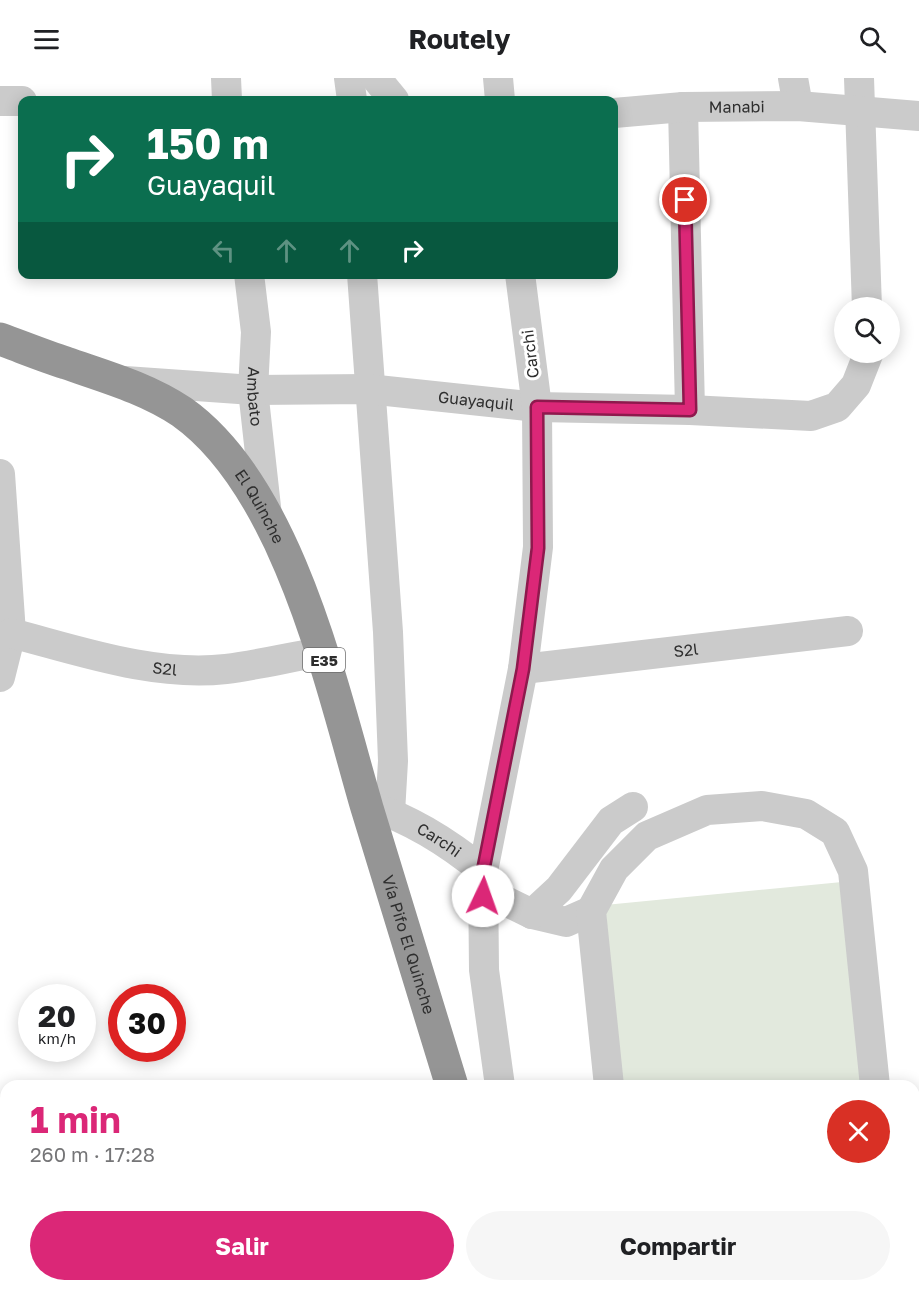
<!DOCTYPE html>
<html lang="es">
<head>
<meta charset="utf-8">
<style>
	body { margin:0; font-family:"Golos Text",sans-serif; background:#f6f6f6; color:#202124; height:100vh; display:flex; flex-direction:column; font-size:22px; white-space:nowrap }
	* { box-sizing:border-box; margin:0 }
	p { font-size:20px; color:#757577 }
	.icon { flex:none; width:33px; height:33px; fill:none; stroke:currentColor; stroke-width:2; stroke-linecap:round; stroke-linejoin:round }
	.map { position:relative; flex:1; overflow:hidden }
	.drawer { position:absolute; left:0px; top:1002px; width:920px; height:212px; display:flex; flex-direction:column; background:#fff; border-radius:18px 18px 0 0; box-shadow:0 3px 15px #0003 }
	.drawer>* { flex:none }
	.banner { position:absolute; left:18px; top:18px; width:600px; height:183px; border-radius:12px; box-shadow:0 3px 15px #0003; background:#0b6e4f; color:#fff; overflow:hidden }
	.fabs { position:absolute; left:834px; top:219px; display:grid; gap:12px }
	.fabs a { display:grid; place-items:center; width:66px; height:66px; border-radius:50%; background:#fff; box-shadow:0 3px 15px #0003; font-size:30px }
	.speed { position:absolute; left:18px; top:906px; display:flex; gap:12px; font-size:30px; font-weight:700; text-align:center }
	.speed>* { display:grid; place-content:center; width:78px; height:78px; border-radius:50%; background:#fff; box-shadow:0 3px 15px #0003; line-height:1 }
	.speed small { font-size:15px; font-weight:400 }
	.speed .limit { border:9px solid #d22; background:#fff; color:#111 }
	.pin { position:absolute; display:grid; place-items:center; width:51px; height:51px; color:#fff; margin:-26px; border:3px solid #fff; border-radius:50%; box-shadow:0 2px 6px #0007 }
	.me { position:absolute; width:66px; margin:-33px; rotate:3deg; stroke-linejoin:round; filter:drop-shadow(0 0 4px #0008) }
	.turn { display:flex; align-items:center; gap:21px; height:126px; padding:0 30px; font-size:27px }
	.turn .icon { width:78px; height:78px; stroke-width:2.5 }
	.turn b { display:block; font-size:42px; line-height:51px }
	.lanes { display:flex; align-items:center; height:57px; padding:0 30px; background:#0003; justify-content:center; gap:30px; direction:ltr }
	.lanes .off { opacity:.35 }
	.round { display:grid; place-items:center; flex:none; width:63px; height:63px; border-radius:32px; background:#f6f6f6 }
	.overview { display:flex; align-items:center; justify-content:space-between; height:102px; padding:0 30px }
	h1 { font-size:36px; font-weight:700; line-height:45px; color:#db2777 }
	.action { display:flex; gap:12px; margin-top:auto; padding:12px 30px }
	.action a { flex:1; height:69px; border-radius:36px; background:#db2777; color:#fff; font-size:24px; font-weight:700; line-height:69px; text-align:center }
	.action a+a { background:#f6f6f6; color:#202124 }
	header { display:flex; justify-content:space-between; align-items:center; height:78px; padding:0 30px; background:#fff; font-size:27px; font-weight:700 }
	.map>svg:first-child { display:block }
	.green { fill:#e2e9dd }
	.lines { fill:none; stroke-linecap:round; stroke-linejoin:round }
	.minor { stroke:#cbcbcb; stroke-width:30 }
	.highway { stroke:#959595; stroke-width:33 }
	.route-casing { stroke:#8e194d; stroke-width:15 }
	.route { stroke:#db2777; stroke-width:10 }
	.labels { text-anchor:middle; dominant-baseline:central; stroke-width:6; stroke-linejoin:round; paint-order:stroke }
	.shield { fill:#fff; stroke:#6d6d6d; stroke-width:1.5 }
	.shield-label { font-size:15px; font-weight:bold; fill:#2e2e2e }
	.street-label { font-size:16px; fill:#2e2e2e; stroke:#fff }
</style>
</head>
<body>
<header><svg class="icon" aria-label="menu" viewBox="0 0 24 24"><path d="M4 6h16M4 12h16M4 18h16"/></svg>Routely<svg class="icon" aria-label="search" viewBox="0 0 24 24"><circle cx="10" cy="10" r="6"/><path d="M15 15l6 6"/></svg></header>
<div class="map">
<svg width="919" height="1213" viewBox="0 0 919 1213">
	<rect width="100%" height="100%" fill="#fff"/>
	<polygon class="green" points="842,804 861,1008 622,1008 605,827"/>
	<g class="lines">
		<g class="minor">
			<polyline points="226,0 227,22"/>
			<polyline points="349,0 352,22"/>
			<polyline points="376,0 394,22"/>
			<polyline points="498,0 500,22"/>
			<polyline points="793,0 798,28"/>
			<polyline points="859,0 867,230"/>
			<polyline points="0,23 22,23"/>
			<polyline points="683,29 690,332"/>
			<path id="s1" d="M614,35l69,-6 115,-1 121,10"/>
			<path id="s2" d="M249,196l7,58 -3,58 14,126"/>
			<polyline points="362,196 388,554 393,683 390,735"/>
			<path id="s3" d="M125,303l128,9 115,-1 169,18 153,3 121,6 26,-9 19,-22 13,-33"/>
			<polyline points="0,396 11,555 0,599"/>
			<path id="s4" d="M11,555c69,18 143,44 215,36 32,-4 64,-12 95,-17"/>
			<path id="s5" d="M523,591l325,-38"/>
			<path id="s6" d="M372,729c41,13 78,37 111,64"/>
			<polyline points="483,812 532,836 566,844 591,833"/>
			<polyline points="532,836 559,811 611,743 633,729"/>
			<polyline points="500,1008 484,892 483,793 523,591 538,469 537,329 520,196"/>
			<polyline points="609,1008 591,833 614,791 647,758 707,732 762,728 806,736 835,754 853,793 875,1008"/>
			<polyline points="635,1208 638,1213"/>
			<polyline points="869,1213 873,1208"/>
		</g>
		<g class="highway">
			<path id="s7" d="M0,261c22,8 44,17 66,24 40,14 80,25 116,49 107,76 150,276 185,396 28,93 57,185 85,278"/>
			<polyline points="512,1208 514,1213"/>
		</g>
	</g>
	<g class="lines">
		<defs>
			<polyline id="route" points="483,818 483,793 523,591 538,470 537,329 690,332 685,122"/>
		</defs>
		<use href="#route" class="route-casing"/>
		<use href="#route" class="route"/>
	</g>
	<g class="labels">
		<rect class="shield" x="303" y="570" width="42" height="24" rx="4.5"/>
		<g class="shield-label">
			<text x="324" y="582">E35</text>
		</g>
		<g class="street-label">
			<text stroke="none"><textPath href="#s1" startOffset="123">Manabi</textPath></text>
			<text transform="translate(530 276) rotate(-97)">Carchi</text>
			<text stroke="none"><textPath href="#s2" startOffset="123">Ambato</textPath></text>
			<text stroke="none"><textPath href="#s3" startOffset="352">Guayaquil</textPath></text>
			<text stroke="none"><textPath href="#s7" startOffset="320">El Quinche</textPath></text>
			<text stroke="none"><textPath href="#s5" startOffset="164">S2l</textPath></text>
			<text stroke="none"><textPath href="#s4" startOffset="158">S2l</textPath></text>
			<text stroke="none"><textPath href="#s6" startOffset="75">Carchi</textPath></text>
			<text stroke="none"><textPath href="#s7" startOffset="784">Vía Pifo El Quinche</textPath></text>
		</g>
	</g>
</svg>
<div class="fabs">
<a><svg class="icon" aria-label="search" viewBox="0 0 24 24"><circle cx="10" cy="10" r="6"/><path d="M15 15l6 6"/></svg></a>
</div>
<div class="speed"><div>20<small>km/h</small></div><div class="limit">30</div></div>
<div class="pin" style="left:685px;top:122px;background:#d93025"><svg class="icon" aria-label="arrive" viewBox="0 0 24 24"><path d="M6 21V4h12l-3 4 3 4H6"/></svg></div>
<svg class="me" style="left:483px;top:818px" viewBox="-20 -20 40 40"><circle r="19" fill="#fff"/><path d="M0-13L10 11 0 6-10 11z" fill="#db2777"/></svg>
<div class="banner">
<div class="turn"><svg class="icon" aria-label="right" viewBox="0 0 24 24"><path d="M7 20v-9h11M14 6l5 5-5 5"/></svg><div><b>150 m</b>Guayaquil</div></div>
<div class="lanes"><svg class="icon off" aria-label="left" viewBox="0 0 24 24"><path d="M17 20v-9H6M10 6l-5 5 5 5"/></svg><svg class="icon off" aria-label="ahead" viewBox="0 0 24 24"><path d="M12 20V5M6 11l6-6 6 6"/></svg><svg class="icon off" aria-label="ahead" viewBox="0 0 24 24"><path d="M12 20V5M6 11l6-6 6 6"/></svg><svg class="icon" aria-label="right" viewBox="0 0 24 24"><path d="M7 20v-9h11M14 6l5 5-5 5"/></svg></div>
</div>
<section class="drawer">
<div class="overview"><div><h1>1 min</h1><p>260 m · 17:28</p></div><a class="round" style="background:#d93025;color:#fff"><svg class="icon" aria-label="close" viewBox="0 0 24 24"><path d="M6 6l12 12M18 6L6 18"/></svg></a></div>
<div class="action"><a>Salir</a><a>Compartir</a></div>
</section>
</div>
</body>
</html>
